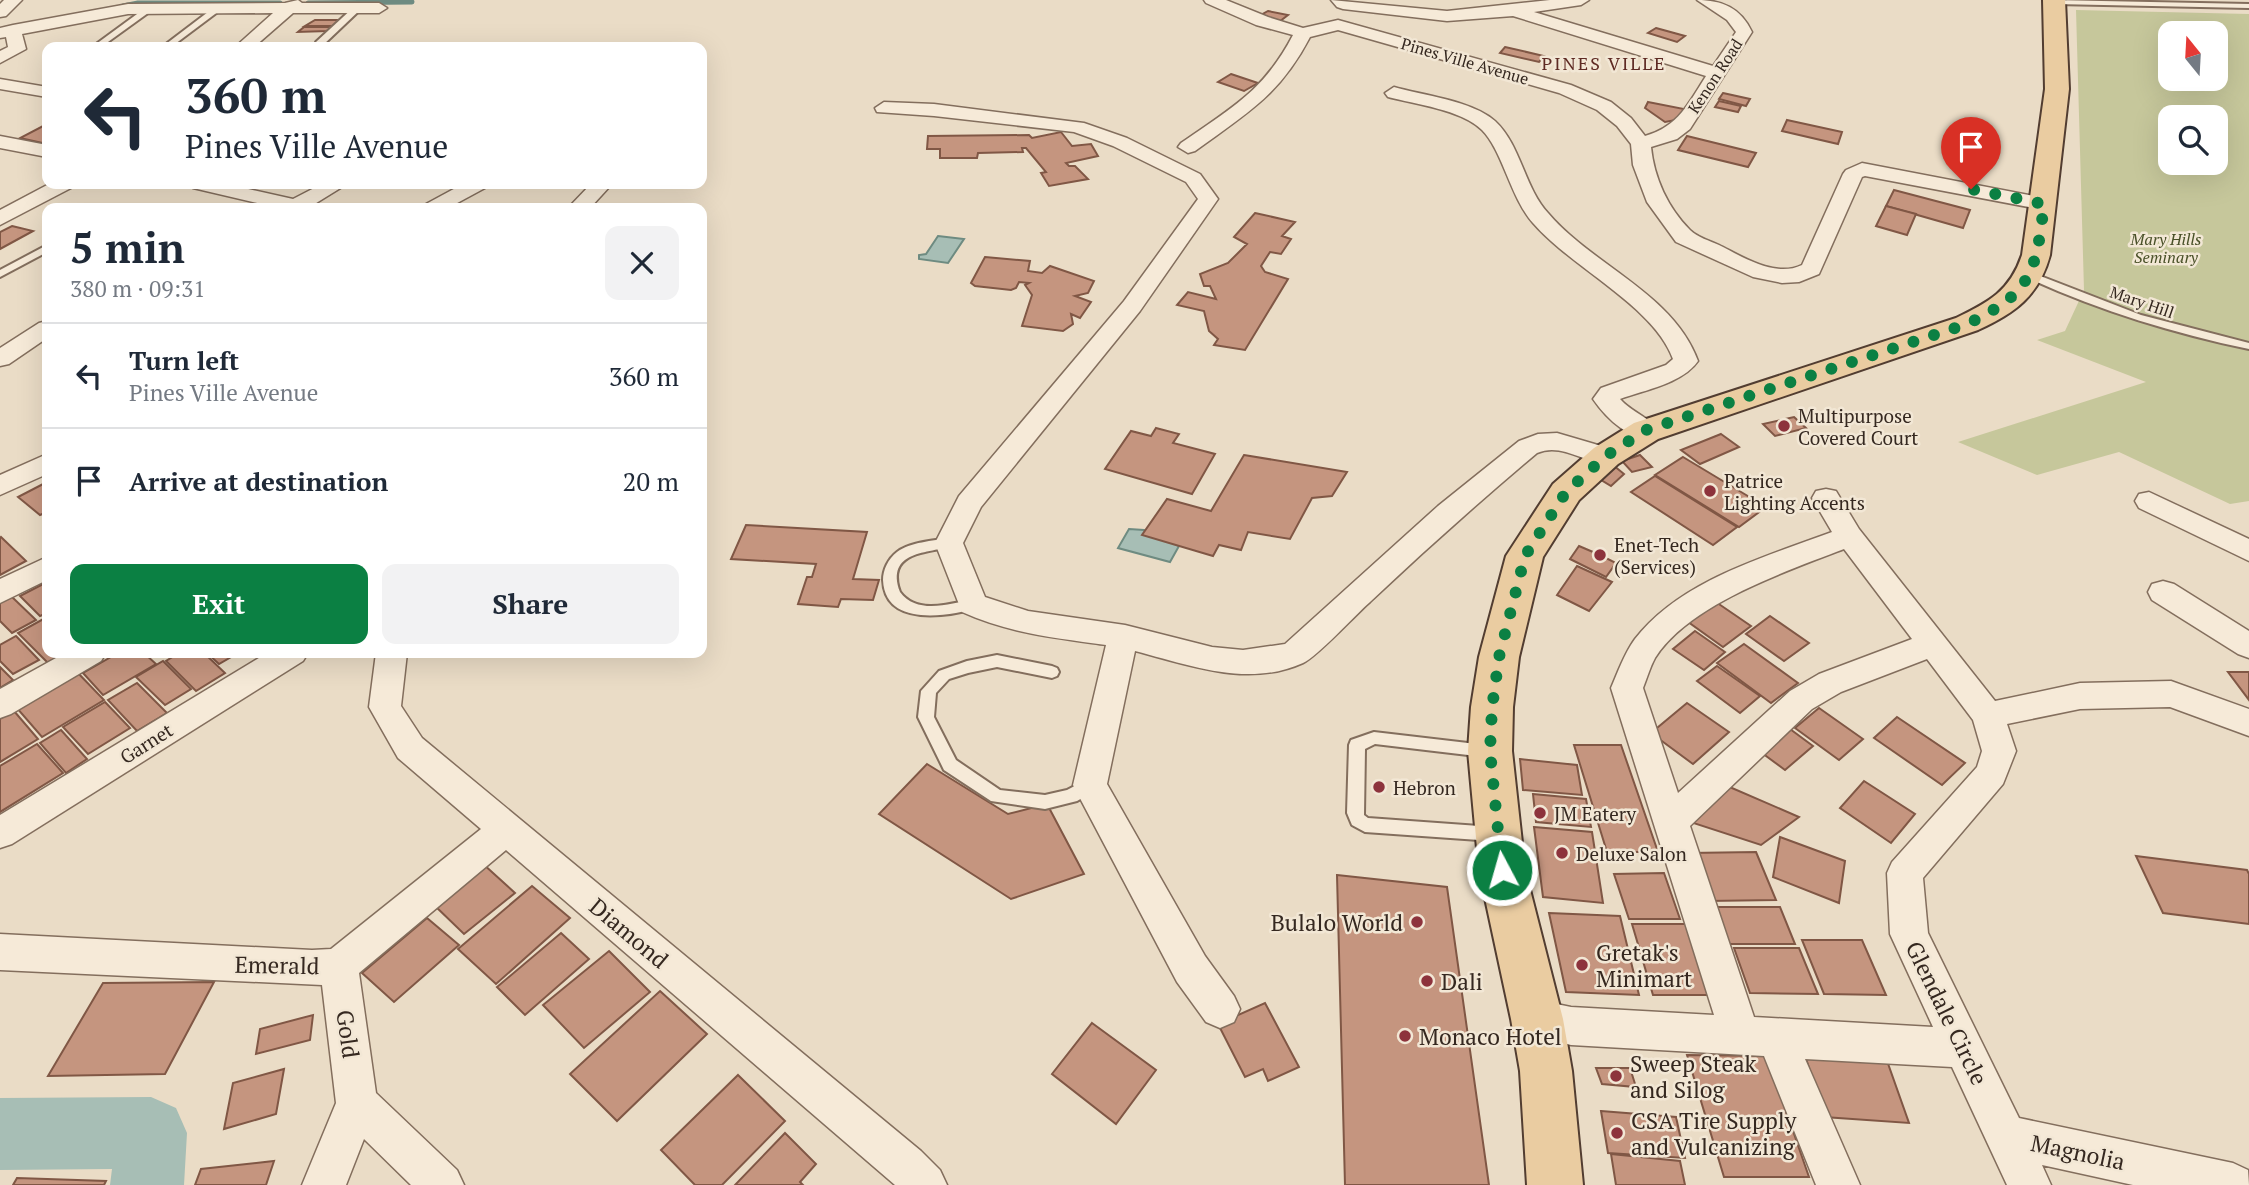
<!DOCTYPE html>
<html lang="en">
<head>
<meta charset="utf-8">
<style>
	body { margin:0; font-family:"PT Serif",serif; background:#f2f2f3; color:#1f2937; height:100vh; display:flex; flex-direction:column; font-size:26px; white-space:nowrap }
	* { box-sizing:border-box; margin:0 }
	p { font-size:23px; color:#747a83 }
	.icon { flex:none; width:38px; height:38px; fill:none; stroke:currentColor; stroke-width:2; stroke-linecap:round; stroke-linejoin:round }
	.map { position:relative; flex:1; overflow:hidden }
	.details { position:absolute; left:42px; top:203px; width:665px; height:455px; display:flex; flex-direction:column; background:#fff; border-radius:14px; box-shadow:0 7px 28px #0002 }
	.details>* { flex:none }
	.banner { position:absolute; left:42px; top:42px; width:665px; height:147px; border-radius:14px; box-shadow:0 7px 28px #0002; background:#fff; color:#1f2937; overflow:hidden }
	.needle { width:46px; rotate:342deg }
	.controls { position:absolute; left:2158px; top:21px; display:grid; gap:14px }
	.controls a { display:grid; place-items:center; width:70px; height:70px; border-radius:14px; background:#fff; box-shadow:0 7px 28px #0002; font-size:35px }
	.pin { position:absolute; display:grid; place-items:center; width:60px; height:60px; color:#fff; margin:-72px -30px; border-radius:50% 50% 50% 0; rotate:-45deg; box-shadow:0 0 7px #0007 }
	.pin .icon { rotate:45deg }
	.me { position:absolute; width:77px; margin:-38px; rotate:354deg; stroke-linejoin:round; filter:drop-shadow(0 0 5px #0008) }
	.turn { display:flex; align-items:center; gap:24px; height:147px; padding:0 28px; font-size:32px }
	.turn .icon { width:91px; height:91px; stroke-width:2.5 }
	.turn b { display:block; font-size:49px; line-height:60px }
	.round { display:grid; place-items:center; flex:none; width:74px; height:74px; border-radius:14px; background:#f2f2f3 }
	.headline { display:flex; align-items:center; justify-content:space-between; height:119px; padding:0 28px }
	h1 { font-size:42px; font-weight:700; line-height:52px }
	.primary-button { display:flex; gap:14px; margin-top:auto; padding:14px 28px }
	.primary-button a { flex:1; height:80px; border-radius:14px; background:#0b8043; color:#fff; font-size:28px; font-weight:700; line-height:80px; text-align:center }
	.primary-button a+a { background:#f2f2f3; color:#1f2937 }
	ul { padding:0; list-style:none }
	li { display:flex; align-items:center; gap:21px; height:105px; padding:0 28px; border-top:2px solid #e0e1e3 }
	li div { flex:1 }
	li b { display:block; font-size:26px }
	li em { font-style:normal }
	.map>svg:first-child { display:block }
	.green { fill:#c6c79b; fill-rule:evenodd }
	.water { fill:#a7beb5; stroke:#6e8b81; stroke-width:2 }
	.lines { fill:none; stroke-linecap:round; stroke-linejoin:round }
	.stream { stroke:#6e8b81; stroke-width:5 }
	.river { fill:#a7beb5; fill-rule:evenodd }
	.building { fill:#c5957f; stroke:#805745; stroke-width:2 }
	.service-casing { stroke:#836e5d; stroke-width:4 }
	.minor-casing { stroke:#836e5d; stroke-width:3 }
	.primary-casing { stroke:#523d31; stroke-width:4 }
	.service { fill:#f6ead8; fill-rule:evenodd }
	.minor { fill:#f6ead8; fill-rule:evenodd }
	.primary { fill:#eacca1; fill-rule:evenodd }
	.route { stroke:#0b8043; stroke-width:12; stroke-dasharray:0 21.6 }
	.poi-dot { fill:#8d333c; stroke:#f2e7d5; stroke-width:2.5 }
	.labels { text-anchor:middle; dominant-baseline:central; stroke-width:5; stroke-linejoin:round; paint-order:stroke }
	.far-street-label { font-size:16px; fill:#352820; stroke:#f2e7d5 }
	.far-park-label { font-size:16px; font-style:italic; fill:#495028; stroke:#f2e7d5 }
	.far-neighbourhood-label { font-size:18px; letter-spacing:2px; fill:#5e2a23; stroke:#f2e7d5 }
	.poi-label { font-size:19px; fill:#352820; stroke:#f2e7d5; text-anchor:start }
	.street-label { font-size:19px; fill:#352820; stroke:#f2e7d5 }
	.near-poi-label { font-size:23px; fill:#352820; stroke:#f2e7d5; text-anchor:start }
	.near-street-label { font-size:23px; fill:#352820; stroke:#f2e7d5 }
</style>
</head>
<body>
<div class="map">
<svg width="2249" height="1185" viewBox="0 0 2249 1185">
	<rect width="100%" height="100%" fill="#eadcc6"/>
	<path class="green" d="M2076,10l173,4v487l-19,3 -111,-52 -82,23 -79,-33 188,-60 -109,-42 28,-9 19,-41zM2170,33h46v46h-46zM2170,117h46v46h-46z"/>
	<g class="water">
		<polygon points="938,236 964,239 948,263 919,259 919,255 926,254"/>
		<polygon points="1129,529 1144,530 1179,546 1170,562 1118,548"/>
	</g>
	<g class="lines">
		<g class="stream">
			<polyline points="308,3 412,2"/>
			<polyline points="123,6 138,3 280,3"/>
		</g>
		<polygon class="river" points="151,1097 176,1108 187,1133 184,1185 110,1185 112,1169 0,1170 0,1098"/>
	</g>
	<g class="building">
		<polygon points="1268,11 1288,15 1279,22 1259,16"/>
		<polygon points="315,20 342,20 335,26 305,26"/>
		<polygon points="304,27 333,27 328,31 298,32"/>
		<polygon points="1656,28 1685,36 1677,42 1648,33"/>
		<polygon points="1505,47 1544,56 1539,62 1500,53"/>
		<polygon points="1231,74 1258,83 1244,91 1218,82"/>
		<polygon points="1723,93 1750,99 1746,106 1719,99"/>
		<polygon points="1719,101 1741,106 1738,112 1715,107"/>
		<polygon points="1648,102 1684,109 1685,115 1681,119 1665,122 1645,108"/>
		<polygon points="1787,120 1842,132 1838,144 1782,131"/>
		<polygon points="47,124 47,144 20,138"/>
		<polygon points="1061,132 1072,146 1091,144 1098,156 1066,163 1069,166 1075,166 1088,179 1049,186 1041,173 1046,172 1026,148 1022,148 1023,152 978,153 977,158 940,158 940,149 927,149 928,136 1029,135 1032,138"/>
		<polygon points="1687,136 1756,153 1748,167 1678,150"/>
		<polygon points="1894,190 1970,210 1963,228 1886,206"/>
		<polygon points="1886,206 1916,214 1907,235 1876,226"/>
		<polygon points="1255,213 1295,222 1282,236 1291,239 1281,254 1270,252 1261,266 1265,272 1288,279 1245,350 1214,345 1218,339 1209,331 1204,311 1177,305 1188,292 1216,299 1210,286 1204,286 1200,274 1228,263 1247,244 1234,237"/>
		<polygon points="12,226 33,231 0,249 0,232"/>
		<polygon points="985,257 1030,261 1028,271 1042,273 1050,266 1094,281 1088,293 1075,296 1091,302 1080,318 1071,314 1073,324 1063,331 1022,326 1032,295 1025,285 1029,283 1019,282 1016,288 1011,290 975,286 971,283"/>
		<polygon points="1794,417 1806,428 1775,436 1763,424"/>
		<polygon points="1156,428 1179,434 1173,443 1215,454 1192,494 1105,469 1131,431 1151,436"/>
		<polygon points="1721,434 1739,447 1700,464 1681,450"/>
		<polygon points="1244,455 1347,472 1332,496 1312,498 1290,539 1248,532 1241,550 1219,545 1213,556 1142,535 1167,499 1211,511"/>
		<polygon points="1640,455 1652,467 1632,472 1622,461"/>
		<polygon points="1683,457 1766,507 1739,527 1655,475"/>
		<polygon points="1613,465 1624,474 1611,486 1598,478"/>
		<polygon points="1655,476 1737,527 1713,545 1631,492"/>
		<polygon points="47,482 47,512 40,515 18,497"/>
		<polygon points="746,525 867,532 853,579 879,580 873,600 841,599 838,607 798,604 807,577 812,577 816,564 731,559"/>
		<polygon points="1,537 26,561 0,575 0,538"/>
		<polygon points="1579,546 1600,555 1616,563 1606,577 1570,559"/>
		<polygon points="1577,566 1612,582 1589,611 1557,595"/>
		<polygon points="47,582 47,613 40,616 20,596"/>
		<polygon points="11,596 36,620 12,633 0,621 0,602"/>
		<polygon points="1713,600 1751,626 1723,647 1684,619"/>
		<polygon points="1770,616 1809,643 1784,661 1746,634"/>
		<polygon points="47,617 47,653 65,653 48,663 18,633"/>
		<polygon points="1695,631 1725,652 1704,670 1673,649"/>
		<polygon points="16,636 39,660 13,674 0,661 0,645"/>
		<polygon points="1744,644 1798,683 1771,703 1717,663"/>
		<polygon points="118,653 144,653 156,664 103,695 83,673"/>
		<polygon points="179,653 204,653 225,673 196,691 166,661"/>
		<polygon points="207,653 238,653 219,664"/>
		<polygon points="163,661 191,689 165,705 136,677"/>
		<polygon points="1717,666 1760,696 1740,713 1697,681"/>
		<polygon points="0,667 13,680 0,688"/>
		<polygon points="77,672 104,700 42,737 16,707"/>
		<polygon points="2228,672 2249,672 2249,700"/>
		<polygon points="137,683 167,713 137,731 108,700"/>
		<polygon points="105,702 130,728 88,754 63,727"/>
		<polygon points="1687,703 1729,732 1693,764 1651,733"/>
		<polygon points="1819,708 1863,739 1839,760 1795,728"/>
		<polygon points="14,711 38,739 0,762 0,719"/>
		<polygon points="1897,717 1965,763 1942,785 1874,738"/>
		<polygon points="1790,729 1813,746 1785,770 1762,753"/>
		<polygon points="61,730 87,759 66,773 40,743"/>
		<polygon points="37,744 63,773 0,812 0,766"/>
		<polygon points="1574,745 1621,745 1658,852 1607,852"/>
		<polygon points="1520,759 1577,765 1582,795 1523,790"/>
		<polygon points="927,764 1008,814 1047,804 1084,874 1011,899 879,814"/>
		<polygon points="1864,781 1915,814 1891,843 1840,808"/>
		<polygon points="1725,785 1799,817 1761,845 1681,819"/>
		<polygon points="1533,794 1586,799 1591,827 1536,822"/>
		<polygon points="1534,827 1592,832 1603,903 1543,897"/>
		<polygon points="1780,837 1845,861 1839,903 1773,877"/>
		<polygon points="1756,852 1776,900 1707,901 1689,853"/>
		<polygon points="2136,856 2247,870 2249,874 2249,924 2163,913"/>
		<polygon points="482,863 515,893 464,934 432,903"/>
		<polygon points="1664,873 1680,919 1629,919 1614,874"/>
		<polygon points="1337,875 1447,887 1489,1185 1345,1185"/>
		<polygon points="532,886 570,918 496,984 458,949"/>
		<polygon points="1713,907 1780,907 1795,944 1726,944"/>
		<polygon points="1549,913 1620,916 1639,995 1566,992"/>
		<polygon points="427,918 459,945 394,1002 362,973"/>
		<polygon points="1632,924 1686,924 1710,995 1653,995"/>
		<polygon points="561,933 589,959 525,1015 497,987"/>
		<polygon points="1802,940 1862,940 1886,995 1824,994"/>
		<polygon points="1734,948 1799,948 1818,994 1750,993"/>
		<polygon points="609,951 650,992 584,1048 543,1005"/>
		<polygon points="214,982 165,1074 48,1076 103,983"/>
		<polygon points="660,991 707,1034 617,1121 570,1074"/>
		<polygon points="1265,1003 1299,1067 1268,1081 1263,1069 1245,1077 1218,1024"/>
		<polygon points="313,1015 310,1040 256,1054 260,1029"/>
		<polygon points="1092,1023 1156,1070 1116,1124 1052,1074"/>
		<polygon points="1804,1052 1886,1058 1909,1123 1824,1117"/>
		<polygon points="1687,1055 1767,1056 1809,1177 1724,1177"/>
		<polygon points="1596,1068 1630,1068 1636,1087 1602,1084"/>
		<polygon points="284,1069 276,1114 224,1129 233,1083"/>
		<polygon points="738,1075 785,1121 722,1185 695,1185 661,1150"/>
		<polygon points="1601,1111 1676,1117 1685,1158 1608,1153"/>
		<polygon points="785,1133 816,1164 800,1182 803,1185 735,1185"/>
		<polygon points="1611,1154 1680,1161 1685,1185 1616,1185"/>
		<polygon points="274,1161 266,1185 195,1185 201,1169"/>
		<polygon points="17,1178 106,1181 104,1185 13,1185"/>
	</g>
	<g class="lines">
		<defs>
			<g id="service">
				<polygon points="2052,0 2249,4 2249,8 2055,4 2052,4"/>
				<polygon points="148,6 155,8 101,47 92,47"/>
				<polygon points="216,6 223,8 171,47 162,47"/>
				<polygon points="355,6 362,8 322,46 316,46 316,42"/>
				<polygon points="47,245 47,252 0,277 0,270"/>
				<path d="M2030,272l111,43 108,28v6c-77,-16 -151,-39 -223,-72v-4z"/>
				<path d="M949,538l5,2 2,3 -2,3c-26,7 -69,5 -54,46 17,23 50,12 73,7l5,1 2,4 -2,4c-29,8 -93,20 -95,-28 0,-10 5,-21 14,-28 13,-10 36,-11 52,-14z"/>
				<polygon points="997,655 1052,666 1057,668 1059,672 1057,676 1052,678 997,667 968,673 949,679 936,693 934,717 956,760 1000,790 1045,795 1067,790 1090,778 1096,780 1098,785 1096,790 1077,801 1045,809 991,801 944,770 918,717 921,691 939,671 967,661"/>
				<polygon points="1374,732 1485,745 1491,746 1493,751 1491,756 1485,757 1375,744 1365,749 1364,815 1368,818 1493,827 1499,829 1501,834 1499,839 1493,841 1365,832 1352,825 1347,813 1349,745 1351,740"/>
			</g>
			<g id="minor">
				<polygon points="4,0 22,0 6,16 0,17 0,4"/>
				<polygon points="298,0 302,3 379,3 387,8 379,13 293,13 254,47 235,47 273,13 128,14 22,34 26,49 0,63 0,51 8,47 6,37 0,38 0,28 13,25 128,4 285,3"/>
				<path d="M1204,0h22l42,17 35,11 35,-8 233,65 40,17 20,16 14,18c34,-10 43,-32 61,-60l-193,-60 -66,5 -104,-12 -6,-2 -6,-7 116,11 103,-11h39l-8,5 -47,7 179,54 23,-34 -9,-12 -30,-20c25,0 44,8 55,32l-62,97 -13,10 -26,8c3,31 17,61 39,83 7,7 20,11 29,15 24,12 56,33 83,20l41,-91 3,-4 16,-7 182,35 7,2 3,4 -3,4 -7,2 -179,-34 -3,1 -43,97 -20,8 -17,1 -29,-6 -77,-35 -29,-40 -14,-37 -2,-21 -14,-18 -20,-16 -38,-17 -221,-63 -28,7c-31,59 -63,76 -115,114l-7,2 -10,-6 3,-4c50,-35 83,-52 112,-108l-37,-10 -50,-22z"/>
				<polygon points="0,79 47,87 47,97 0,89"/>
				<path d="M1394,87c28,8 79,14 101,34 26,24 29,66 53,92 45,53 125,80 150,148 -15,22 -53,29 -78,38 11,13 30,18 39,32l-4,6c-24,6 -49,-19 -62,-38l8,-11 65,-23 7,-6c-19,-53 -101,-91 -140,-136 -23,-26 -30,-72 -51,-93 -19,-20 -68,-26 -94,-33l-3,-4z"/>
				<path d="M884,102l50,2 150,19 43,15 73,36 18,25 -78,112 -159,196 -18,36 22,54 43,14 97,14 87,22 31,3 42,-6 153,-138 81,-65 19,-7 19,-1 58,17 4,6 -4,6c-26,7 -50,-21 -78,-9 -57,48 -113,98 -167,149 -15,13 -53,55 -67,61 -55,25 -114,2 -168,-12l-28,133 98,172 29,40 6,13 -6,13 -14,6 -14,-6 -29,-40 -104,-197 33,-140c-50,-7 -98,-12 -144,-33l-27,-69 24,-47 165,-195 74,-102 -12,-17 -73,-36 -39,-14 -140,-16 -57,-4 -2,-4z"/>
				<polygon points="0,136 47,145 47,157 0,148"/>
				<polygon points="49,184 74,184 71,188 0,225 0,210"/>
				<polygon points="190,184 226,184 293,199 322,184 347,184 313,205 315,208 279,208 193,188"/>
				<polygon points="463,184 488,184 485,188 448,208 423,208 426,204"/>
				<polygon points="591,184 612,184 590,208 568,208"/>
				<polygon points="47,321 47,338 9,364 0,366 0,348 39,323"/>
				<polygon points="47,454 47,474 0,495 0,475"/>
				<path d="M1826,489l10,2 23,38 136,172 85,-18 91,-2 78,28v27l-79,-29 -90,2 -73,15 9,27 -13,33 -80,94 5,55 91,185 214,45 15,7 1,15h-116l-91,-20 9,20h-44l-55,-118 -147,-8 55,126h-44l-52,-129 -193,-11 -48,-12 -6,-14 6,-14 14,-5 34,7 143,8 -103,-327c7,-16 13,-34 24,-49 46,-59 130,-82 197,-107l-20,-34 4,-7zM1844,549l68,90 -93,35 -29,17 -112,102 -35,-105c4,-10 7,-21 12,-30 34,-54 132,-87 189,-109zM1927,659l46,61 9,31 -5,16 -85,95 -5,11 3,61 43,93 -179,-10 -64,-191 122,-117 29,-17z"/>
				<polygon points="2149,492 2249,539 2249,561 2139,508 2135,501 2139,494"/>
				<polygon points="47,557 47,580 0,603 0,579"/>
				<polygon points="2163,581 2174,584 2249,631 2249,658 2238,654 2152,600 2148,592 2152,584"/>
				<polygon points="65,653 106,653 101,661 11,714 0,718 0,689"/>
				<polygon points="267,653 308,653 303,661 12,844 0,848 0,815"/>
				<polygon points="376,653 407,653 401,706 422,738 921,1151 940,1170 947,1185 895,1185 506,850 359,973 376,1093 457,1170 464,1185 411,1185 364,1139 346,1185 302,1185 336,1103 322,985 0,970 0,934 312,950 331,949 481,829 398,758 369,707"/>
			</g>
			<path id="primary" d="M2043,0h22l4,89 -19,166c-11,41 -35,58 -72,75l-320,109 -40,25 -39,36 -36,57 -24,100 -6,50 -1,44 13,119 38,149 9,52 11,114h-56l-7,-114 -9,-52 -32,-149 -11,-119 3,-44 8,-50 27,-101 47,-72 41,-36 40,-25 322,-105c33,-16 54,-27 66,-63l23,-166z"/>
		</defs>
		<use href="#service" class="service-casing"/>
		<use href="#minor" class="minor-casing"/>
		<use href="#primary" class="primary-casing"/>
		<use href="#service" class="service"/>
		<use href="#minor" class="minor"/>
		<use href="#primary" class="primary"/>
	</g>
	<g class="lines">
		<path class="route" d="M1502,870l-12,-119 2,-43 7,-51 26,-101 41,-64 40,-36 40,-26 321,-106c65,-31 69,-52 77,-120l-73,-15"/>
	</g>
	<g class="poi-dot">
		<circle cx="1784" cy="426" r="7"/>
		<circle cx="1710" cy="491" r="7"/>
		<circle cx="1600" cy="555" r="7"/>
		<circle cx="1379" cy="787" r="7"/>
		<circle cx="1540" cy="813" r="7"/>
		<circle cx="1562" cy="853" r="7"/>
		<circle cx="1417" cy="922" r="7"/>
		<circle cx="1582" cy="965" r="7"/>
		<circle cx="1427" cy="981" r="7"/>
		<circle cx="1405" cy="1036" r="7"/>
		<circle cx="1616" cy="1076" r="7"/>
		<circle cx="1617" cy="1133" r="7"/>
	</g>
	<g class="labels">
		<g class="far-street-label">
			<text transform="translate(1465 61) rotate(16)">Pines Ville Avenue</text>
			<text transform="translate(1715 76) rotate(-57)">Kenon Road</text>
			<text transform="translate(2142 302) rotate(19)">Mary Hill</text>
		</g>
		<g class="far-park-label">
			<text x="2166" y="239">Mary Hills<tspan x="2166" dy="18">Seminary</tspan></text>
		</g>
		<g class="far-neighbourhood-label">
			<text x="1604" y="63">PINES VILLE</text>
		</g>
		<g class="poi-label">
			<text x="1798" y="415">Multipurpose<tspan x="1798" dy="22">Covered Court</tspan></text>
			<text x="1724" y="480">Patrice<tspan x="1724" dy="22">Lighting Accents</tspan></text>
			<text x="1614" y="544">Enet-Tech<tspan x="1614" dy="22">(Services)</tspan></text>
			<text x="1393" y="787">Hebron</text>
			<text x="1554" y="813">JM Eatery</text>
			<text x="1576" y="853">Deluxe Salon</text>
		</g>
		<g class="street-label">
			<text transform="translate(146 743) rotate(-32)">Garnet</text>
		</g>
		<g class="near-poi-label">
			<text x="1403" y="922" text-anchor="end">Bulalo World</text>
			<text x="1596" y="952">Gretak's<tspan x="1596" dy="26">Minimart</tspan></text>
			<text x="1441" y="981">Dali</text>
			<text x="1419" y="1036">Monaco Hotel</text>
			<text x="1630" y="1063">Sweep Steak<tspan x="1630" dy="26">and Silog</tspan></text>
			<text x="1631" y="1120">CSA Tire Supply<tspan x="1631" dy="26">and Vulcanizing</tspan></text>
		</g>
		<g class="near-street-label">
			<text transform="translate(629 933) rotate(40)">Diamond</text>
			<text transform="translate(277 965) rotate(1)">Emerald</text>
			<text transform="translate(1947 1013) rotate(64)">Glendale Circle</text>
			<text transform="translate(348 1034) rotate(82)">Gold</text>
			<text transform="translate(2078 1152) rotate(12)">Magnolia</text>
		</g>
	</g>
</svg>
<div class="controls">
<a><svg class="needle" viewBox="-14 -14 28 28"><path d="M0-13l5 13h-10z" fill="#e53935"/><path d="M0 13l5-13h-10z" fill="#747a83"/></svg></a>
<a><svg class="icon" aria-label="search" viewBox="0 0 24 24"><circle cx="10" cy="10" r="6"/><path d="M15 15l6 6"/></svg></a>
</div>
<div class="pin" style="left:1971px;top:189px;background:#d93025"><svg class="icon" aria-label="arrive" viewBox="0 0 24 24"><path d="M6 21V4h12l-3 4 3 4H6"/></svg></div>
<svg class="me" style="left:1502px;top:870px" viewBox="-20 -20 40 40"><circle r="17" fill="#0b8043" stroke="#fff" stroke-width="3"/><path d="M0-11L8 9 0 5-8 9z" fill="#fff"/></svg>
<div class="banner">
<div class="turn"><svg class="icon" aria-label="left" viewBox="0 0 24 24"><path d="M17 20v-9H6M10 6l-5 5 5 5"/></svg><div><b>360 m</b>Pines Ville Avenue</div></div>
</div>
<section class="details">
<div class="headline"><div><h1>5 min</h1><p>380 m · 09:31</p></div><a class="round"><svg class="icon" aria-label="close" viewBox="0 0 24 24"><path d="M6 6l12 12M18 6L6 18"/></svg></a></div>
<ul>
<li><svg class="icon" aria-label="left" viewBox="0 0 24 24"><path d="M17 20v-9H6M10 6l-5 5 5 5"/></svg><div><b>Turn left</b><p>Pines Ville Avenue</p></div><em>360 m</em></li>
<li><svg class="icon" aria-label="arrive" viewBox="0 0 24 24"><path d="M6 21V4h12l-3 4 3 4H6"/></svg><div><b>Arrive at destination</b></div><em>20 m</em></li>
</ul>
<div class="primary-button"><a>Exit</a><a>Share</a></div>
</section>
</div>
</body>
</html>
